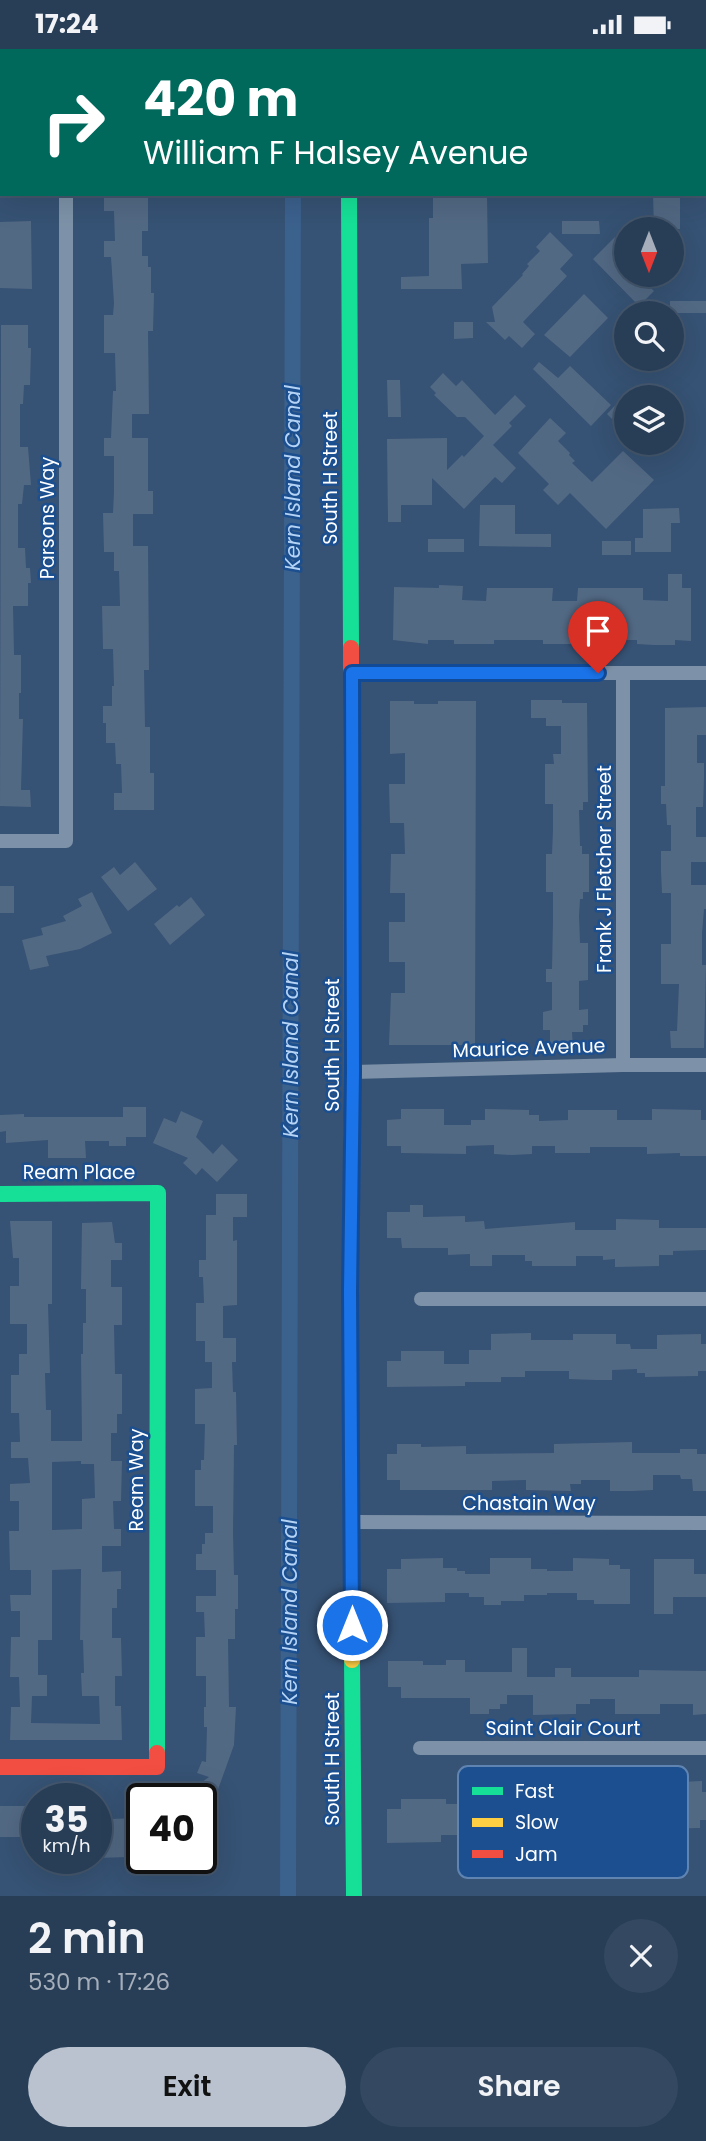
<!DOCTYPE html>
<html lang="en">
<head>
<meta charset="utf-8">
<style>
	body { margin:0; font-family:Poppins,sans-serif; background:#344961; color:#f1f3f6; height:100vh; display:flex; flex-direction:column; font-size:26px; white-space:nowrap }
	* { box-sizing:border-box; margin:0 }
	p { font-size:23px; color:#a5aeba }
	.icon { flex:none; width:38px; height:38px; fill:none; stroke:currentColor; stroke-width:2; stroke-linecap:round; stroke-linejoin:round }
	.map { position:relative; height:1847px; overflow:hidden }
	.details { display:flex; flex-direction:column; background:#283e57; flex:1 }
	.details>* { flex:none }
	.banner { position:absolute; left:0px; top:0px; width:707px; height:147px; box-shadow:0 7px 28px #0002,0 0 0 2px #44576d; background:#00695c; color:#fff; overflow:hidden }
	.needle { width:46px; rotate:180deg }
	.fabs { position:absolute; left:614px; top:168px; display:grid; gap:14px }
	.fabs a { display:grid; place-items:center; width:70px; height:70px; border-radius:50%; background:#283e57; box-shadow:0 7px 28px #0002,0 0 0 2px #44576d; font-size:35px }
	.speed { position:absolute; left:21px; top:1734px; display:flex; gap:14px; font-size:35px; font-weight:700; text-align:center }
	.speed>* { display:grid; place-content:center; width:91px; height:91px; border-radius:50%; background:#283e57; box-shadow:0 7px 28px #0002,0 0 0 2px #44576d; line-height:1 }
	.speed small { font-size:18px; font-weight:400 }
	.speed .limit { border:4px solid #111; border-radius:10px; background:#fff; color:#111 }
	.pin { position:absolute; display:grid; place-items:center; width:60px; height:60px; color:#fff; margin:-72px -30px; border-radius:50% 50% 50% 0; rotate:-45deg; box-shadow:0 0 7px #0007 }
	.pin .icon { rotate:45deg }
	.me { position:absolute; width:77px; margin:-38px; rotate:0deg; stroke-linejoin:round; filter:drop-shadow(0 0 5px #0008) }
	.turn { display:flex; align-items:center; gap:24px; height:147px; padding:0 28px; font-size:32px }
	.turn .icon { width:91px; height:91px; stroke-width:2.5 }
	.turn b { display:block; font-size:49px; line-height:60px }
	.round { display:grid; place-items:center; flex:none; width:74px; height:74px; border-radius:37px; background:#344961 }
	.summary { display:flex; align-items:center; justify-content:space-between; height:119px; padding:0 28px }
	h1 { font-size:42px; font-weight:600; line-height:52px }
	.action { display:flex; gap:14px; margin-top:auto; padding:14px 28px }
	.action a { flex:1; height:80px; border-radius:42px; background:#b9c2ce; color:#111; font-size:28px; font-weight:600; line-height:80px; text-align:center }
	.action a+a { background:#344961; color:#f1f3f6 }
	.status { display:flex; justify-content:space-between; align-items:center; height:49px; padding:0 35px; background:#283e57; direction:ltr }
	.status svg { height:19px; fill:currentColor }
	.map>svg:first-child { display:block }
	.lines { fill:none; stroke-linecap:round; stroke-linejoin:round }
	.canal { stroke:#3b618d; stroke-width:16 }
	.building { fill:#526984; fill-rule:evenodd }
	.street { stroke:#7d92a8; stroke-width:14 }
	.fast { stroke:#16e098; stroke-width:16 }
	.slow { stroke:#ffcf43; stroke-width:16 }
	.jam { stroke:#f24e42; stroke-width:16 }
	.route-casing { stroke:#114b97; stroke-width:18 }
	.route { stroke:#1a73e8; stroke-width:12 }
	.labels { text-anchor:middle; dominant-baseline:central; stroke-width:5; stroke-linejoin:round; paint-order:stroke }
	.street-label { font-size:19px; fill:#fff; stroke:#1b4f8f }
	.water-label { font-size:21px; font-style:italic; fill:#b5d3f5; stroke:#1b4f8f }
	.key { fill:#1b4f8f; stroke:#5f84b1; stroke-width:2 }
	.key-label { font-size:19px; fill:#fff }
</style>
</head>
<body>
<div class="status"><b>17:24</b><svg viewBox="0 0 49 12"><path d="M0 12V9h3v3zM5 12V6h3v6zM10 12V3h3v9zM15 12V0h3v12zM26 1h20v11H26zM47 4h2v5h-2z"/></svg></div>
<div class="map">
<svg width="706" height="1847" viewBox="0 0 706 1847">
	<rect width="100%" height="100%" fill="#365274"/>
	<g class="lines">
		<polyline class="canal" points="288,1847 293,145"/>
	</g>
	<g class="building">
		<polygon points="104,145 148,145 148,182 142,182 142,207 148,207 148,218 151,218 151,244 154,244 153,282 148,282 149,365 132,365 132,389 148,389 148,442 153,442 153,465 133,465 133,497 148,497 149,621 144,621 145,678 150,678 150,724 154,724 154,761 114,761 114,744 122,744 121,715 116,715 115,694 106,694 106,674 103,674 103,657 112,657 112,637 114,637 113,600 103,600 102,557 120,557 119,522 114,522 114,503 104,503 103,464 113,464 114,443 114,407 104,407 104,389 111,389 113,342 116,342 115,304 104,304 104,266 113,266 114,254 111,208 104,208 104,192 115,192 114,162 104,162"/>
		<polygon points="433,145 487,145 488,214 461,215 462,240 401,240 401,228 429,227 429,169 433,169"/>
		<polygon points="653,145 680,145 680,180 654,180"/>
		<polygon points="31,172 32,240 0,239 0,173"/>
		<polygon points="562,172 599,172 600,185 562,185"/>
		<polygon points="550,183 573,206 560,220 567,227 523,273 535,285 522,299 509,287 505,291 486,273 495,273 492,258 523,226 522,225 529,217 527,215 540,202 536,198"/>
		<polygon points="615,188 626,199 626,226 637,226 654,242 639,257 593,210"/>
		<polygon points="584,245 608,269 570,308 544,286"/>
		<rect x="670" y="252" width="36" height="12"/>
		<polygon points="454,273 473,273 473,289 454,290"/>
		<polygon points="1,276 28,276 28,299 31,299 30,336 24,336 23,355 20,355 20,398 28,398 31,436 24,436 22,455 18,455 18,499 25,499 26,519 30,519 31,534 28,534 28,557 13,557 14,606 21,606 21,644 19,644 19,670 23,670 21,741 30,741 31,758 0,757"/>
		<polygon points="539,313 558,329 570,317 611,356 591,377 533,320"/>
		<polygon points="443,324 456,337 462,331 495,366 515,346 526,357 509,374 512,377 493,396 516,419 502,434 495,428 464,460 432,429 432,456 401,456 401,473 388,473 387,390 447,389 447,421 462,406 464,408 484,387 465,368 457,368 434,346 436,344 430,338"/>
		<polygon points="387,331 400,331 401,368 388,368"/>
		<polygon points="626,345 626,384 607,365"/>
		<polygon points="550,369 566,384 558,392 570,404 569,406 575,412 572,414 592,433 623,402 654,431 606,480 570,444 558,456 543,441 549,435 518,404"/>
		<polygon points="480,456 515,456 515,485 551,485 551,498 479,497"/>
		<polygon points="679,459 680,474 671,474 671,503 635,503 635,489 643,489 643,460"/>
		<rect x="428" y="490" width="36" height="13"/>
		<rect x="602" y="492" width="29" height="14"/>
		<polygon points="668,525 682,525 682,539 691,539 691,592 675,591 675,596 654,596 637,595 637,591 585,591 585,595 543,595 543,591 494,591 494,595 454,595 454,591 428,591 428,595 393,591 394,538 439,539 439,536 463,537 462,551 486,552 487,539 553,539 552,552 577,552 578,539 643,539 643,551 668,552"/>
		<polygon points="531,651 562,651 562,654 587,654 588,753 583,753 583,761 579,761 580,797 582,797 582,805 589,805 589,843 583,843 583,850 580,850 579,867 580,894 588,894 588,931 579,932 579,961 588,960 588,976 583,976 583,983 572,983 573,999 550,1000 550,981 543,981 543,963 552,961 552,933 546,933 546,920 552,920 553,871 553,843 546,843 546,805 552,805 553,781 553,755 545,755 545,715 554,715 553,705 561,705 561,677 546,677 546,669 531,669"/>
		<polygon points="390,652 414,652 414,655 438,655 438,652 476,652 475,996 389,996 391,944 405,944 405,913 389,913 389,873 405,873 405,844 390,844 391,805 405,805 404,774 390,774 389,735 405,735 405,704 390,705"/>
		<polygon points="706,658 706,686 697,686 697,714 704,714 704,728 703,758 696,758 696,788 706,788 706,813 691,813 691,836 706,836 706,860 704,860 702,884 702,916 706,916 704,999 671,999 670,982 677,982 679,935 661,935 661,895 671,895 671,844 662,844 661,822 661,802 671,802 671,776 667,776 666,755 661,755 661,737 665,737 665,659"/>
		<polygon points="135,813 157,840 128,862 101,828 114,818 120,826"/>
		<rect x="0" y="837" width="14" height="27"/>
		<polygon points="92,843 112,884 80,900 46,907 49,917 30,921 22,891 43,886 41,879 66,872 63,867 82,857 78,850"/>
		<polygon points="191,848 205,866 170,896 154,875 177,856 179,858"/>
		<polygon points="123,1058 146,1058 146,1088 126,1088 126,1097 109,1097 109,1092 85,1092 86,1109 48,1109 48,1091 6,1094 6,1082 0,1083 0,1066 24,1065 24,1068 123,1068"/>
		<polygon points="401,1060 444,1060 444,1076 471,1076 471,1071 485,1071 485,1060 529,1061 529,1066 539,1066 539,1072 568,1071 568,1061 617,1061 617,1071 652,1071 652,1060 701,1061 701,1071 706,1071 706,1107 680,1107 680,1104 647,1105 647,1098 590,1098 590,1104 555,1104 555,1097 532,1097 532,1105 512,1106 494,1105 494,1096 466,1097 466,1105 401,1104 401,1097 387,1097 387,1071 401,1070"/>
		<polygon points="181,1062 203,1072 196,1088 213,1105 222,1095 238,1111 217,1133 202,1119 196,1126 183,1114 188,1109 153,1094 164,1069 176,1074"/>
		<polygon points="216,1145 247,1145 247,1168 233,1168 233,1192 237,1191 237,1256 223,1257 223,1289 236,1289 236,1313 232,1313 233,1343 236,1343 237,1396 234,1396 233,1484 234,1526 238,1526 238,1560 235,1560 235,1590 228,1590 229,1658 236,1658 234,1696 216,1746 194,1739 209,1728 197,1724 202,1712 206,1713 207,1678 204,1678 204,1658 206,1658 206,1627 196,1627 196,1588 205,1588 204,1563 196,1563 196,1547 216,1547 216,1521 196,1521 196,1505 202,1505 202,1495 205,1495 205,1484 213,1484 213,1457 195,1457 195,1421 201,1421 201,1411 204,1411 205,1375 195,1375 195,1340 212,1339 212,1313 205,1313 205,1292 196,1292 196,1254 204,1254 203,1228 199,1228 199,1211 206,1211 206,1166 216,1166"/>
		<polygon points="410,1156 423,1156 423,1168 465,1167 465,1173 484,1172 485,1180 575,1173 575,1181 616,1181 616,1170 659,1171 659,1179 706,1179 706,1201 673,1202 673,1206 659,1206 659,1217 615,1218 615,1210 603,1211 603,1207 576,1207 576,1217 532,1217 532,1212 525,1212 525,1206 492,1206 492,1217 470,1217 470,1205 448,1206 448,1199 402,1199 401,1189 387,1189 387,1163 410,1163"/>
		<path d="M10,1172h42v83h-4l2,69h-5l1,37h5v31h31l-1,-87h2v-31h3v-34h-5l1,-66 30,-1 3,21h7v17h-11v27h11v38h-8l1,49h7v40h-5v19h-6v28h11l-1,40h-8l1,28h7v17h-19v26l19,-1v18h-4v19h-5v30h9l1,38h-7v30h6l1,34h-112l1,-33h9l-1,-30h-9l1,-40h9v-26h-9l-1,-16h21v-25h-21l-1,-39h10v-30h-9v-17l20,-1 -2,-25h-17v-16h9l-1,-29h-8v-38h8v-21h8v-30h-17v-38h9v-28h-6zM81,1412v3h13l1,34 -13,1v30l-30,1v-68zM81,1520l-1,71h3l1,33h-3l1,23h17l1,28 -69,-1 1,-27h15v-21h-9v-35h14v-70z"/>
		<polygon points="531,1284 531,1291 573,1291 573,1285 616,1285 616,1295 630,1295 631,1300 657,1300 657,1286 701,1285 701,1295 706,1295 706,1322 698,1322 698,1327 645,1328 645,1324 637,1324 637,1320 612,1321 612,1331 596,1331 569,1330 569,1322 525,1322 525,1328 501,1328 501,1333 465,1333 465,1337 387,1338 387,1312 401,1312 401,1302 444,1302 444,1315 469,1315 469,1301 491,1301 491,1285"/>
		<polygon points="632,1393 632,1404 680,1404 680,1400 697,1400 697,1405 706,1405 706,1442 693,1442 692,1430 681,1430 680,1426 653,1426 653,1441 632,1442 610,1442 610,1431 581,1431 581,1435 570,1435 571,1442 526,1441 526,1431 492,1432 492,1441 400,1441 400,1431 387,1431 387,1405 397,1405 397,1395 421,1395 421,1398 466,1397 466,1405 554,1404 554,1395"/>
		<polygon points="443,1509 443,1519 457,1519 457,1522 465,1522 465,1525 490,1525 490,1509 531,1509 531,1520 547,1520 547,1522 573,1522 573,1509 609,1510 609,1516 620,1516 620,1520 630,1520 630,1555 594,1555 594,1551 577,1551 577,1544 547,1544 547,1546 524,1546 524,1552 501,1552 501,1556 484,1556 484,1548 469,1548 469,1544 445,1544 445,1553 387,1554 387,1520 401,1520 401,1510"/>
		<polygon points="654,1510 694,1510 694,1525 706,1525 706,1548 673,1548 673,1565 654,1565"/>
		<polygon points="512,1599 527,1599 527,1628 555,1628 555,1619 571,1619 571,1628 639,1628 639,1621 706,1622 706,1665 693,1666 693,1655 660,1655 660,1665 615,1665 615,1650 590,1650 590,1655 576,1655 576,1665 533,1666 533,1646 507,1646 507,1655 500,1655 500,1660 489,1660 489,1665 470,1665 470,1649 401,1649 401,1638 388,1638 388,1612 423,1612 423,1616 446,1616 446,1611 465,1611 465,1623 512,1623"/>
		<polygon points="702,1732 702,1743 706,1743 706,1771 700,1771 700,1779 596,1781 596,1777 564,1777 564,1770 524,1770 524,1776 492,1776 492,1770 465,1770 465,1786 441,1786 441,1793 387,1794 387,1760 401,1760 401,1750 446,1750 446,1755 470,1755 470,1744 484,1744 484,1734 527,1733 527,1739 539,1739 539,1743 547,1743 547,1746 571,1746 571,1733 613,1733 613,1739 631,1739 632,1750 658,1750 658,1734"/>
		<polygon points="0,1757 37,1757 37,1777 22,1777 22,1788 0,1788"/>
		<polygon points="96,1763 109,1763 109,1770 142,1769 142,1813 130,1813 130,1808 96,1809"/>
	</g>
	<g class="lines">
		<g class="street">
			<polyline points="352,624 706,624"/>
			<polyline points="0,792 66,792 66,145"/>
			<polyline points="623,1016 623,624"/>
			<polyline points="353,1023 623,1016 706,1016"/>
			<polyline points="421,1250 706,1250"/>
			<polyline points="352,1473 706,1474"/>
			<polyline points="420,1699 706,1699"/>
		</g>
		<g class="fast">
			<polyline points="335,0 335,2"/>
			<polyline points="705,78 706,78"/>
			<polyline points="0,80 2,80"/>
			<polyline points="0,109 2,109"/>
			<polyline points="349,145 351,599"/>
			<polyline points="0,1145 158,1144 157,1704"/>
			<polyline points="352,1611 354,1847"/>
		</g>
		<g class="slow">
			<polyline points="367,0 367,2"/>
			<polyline points="705,113 706,113"/>
			<polyline points="352,1069 350,1242 352,1611"/>
		</g>
		<g class="jam">
			<polyline points="351,599 352,1069"/>
			<polyline points="0,1718 157,1718 157,1704"/>
		</g>
	</g>
	<g class="lines">
		<defs>
			<polyline id="route" points="352,1576 350,1242 353,1023 352,624 598,624"/>
		</defs>
		<use href="#route" class="route-casing"/>
		<use href="#route" class="route"/>
	</g>
	<g class="labels">
		<g class="street-label">
			<text transform="translate(330 429) rotate(-90)">South H Street</text>
			<text transform="translate(47 469) rotate(-90)">Parsons Way</text>
			<text transform="translate(604 820) rotate(-90)">Frank J Fletcher Street</text>
			<text transform="translate(332 996) rotate(-90)">South H Street</text>
			<text transform="translate(529 999) rotate(-2)">Maurice Avenue</text>
			<text x="79" y="1123">Ream Place</text>
			<text transform="translate(136 1431) rotate(-90)">Ream Way</text>
			<text x="529" y="1454">Chastain Way</text>
			<text x="563" y="1679">Saint Clair Court</text>
			<text transform="translate(332 1710) rotate(-90)">South H Street</text>
		</g>
		<g class="water-label">
			<text transform="translate(292 429) rotate(-90)">Kern Island Canal</text>
			<text transform="translate(290 996) rotate(-90)">Kern Island Canal</text>
			<text transform="translate(289 1563) rotate(-90)">Kern Island Canal</text>
		</g>
	</g>
	<rect x="458" y="1717" width="230" height="112" rx="10" class="key"/>
	<rect x="472" y="1738" width="31" height="8" fill="#16e098"/>
	<rect x="472" y="1769" width="31" height="9" fill="#ffcf43"/>
	<rect x="472" y="1801" width="31" height="8" fill="#f24e42"/>
	<g class="key-label">
		<text x="515" y="1749">Fast</text>
		<text x="515" y="1780">Slow</text>
		<text x="515" y="1812">Jam</text>
	</g>
</svg>
<div class="fabs">
<a><svg class="needle" viewBox="-14 -14 28 28"><path d="M0-13l5 13h-10z" fill="#e53935"/><path d="M0 13l5-13h-10z" fill="#a5aeba"/></svg></a>
<a><svg class="icon" aria-label="search" viewBox="0 0 24 24"><circle cx="10" cy="10" r="6"/><path d="M15 15l6 6"/></svg></a>
<a><svg class="icon" aria-label="layers" viewBox="0 0 24 24"><path d="M12 4l9 5-9 5-9-5zM3 14l9 5 9-5"/></svg></a>
</div>
<div class="speed"><div>35<small>km/h</small></div><div class="limit">40</div></div>
<div class="pin" style="left:598px;top:624px;background:#d93025"><svg class="icon" aria-label="arrive" viewBox="0 0 24 24"><path d="M6 21V4h12l-3 4 3 4H6"/></svg></div>
<svg class="me" style="left:352px;top:1576px" viewBox="-20 -20 40 40"><circle r="17" fill="#1a73e8" stroke="#fff" stroke-width="3"/><path d="M0-11L8 9 0 5-8 9z" fill="#fff"/></svg>
<div class="banner">
<div class="turn"><svg class="icon" aria-label="right" viewBox="0 0 24 24"><path d="M7 20v-9h11M14 6l5 5-5 5"/></svg><div><b>420 m</b>William F Halsey Avenue</div></div>
</div>
</div>
<section class="details">
<div class="summary"><div><h1>2 min</h1><p>530 m · 17:26</p></div><a class="round"><svg class="icon" aria-label="close" viewBox="0 0 24 24"><path d="M6 6l12 12M18 6L6 18"/></svg></a></div>
<div class="action"><a>Exit</a><a>Share</a></div>
</section>
</body>
</html>
